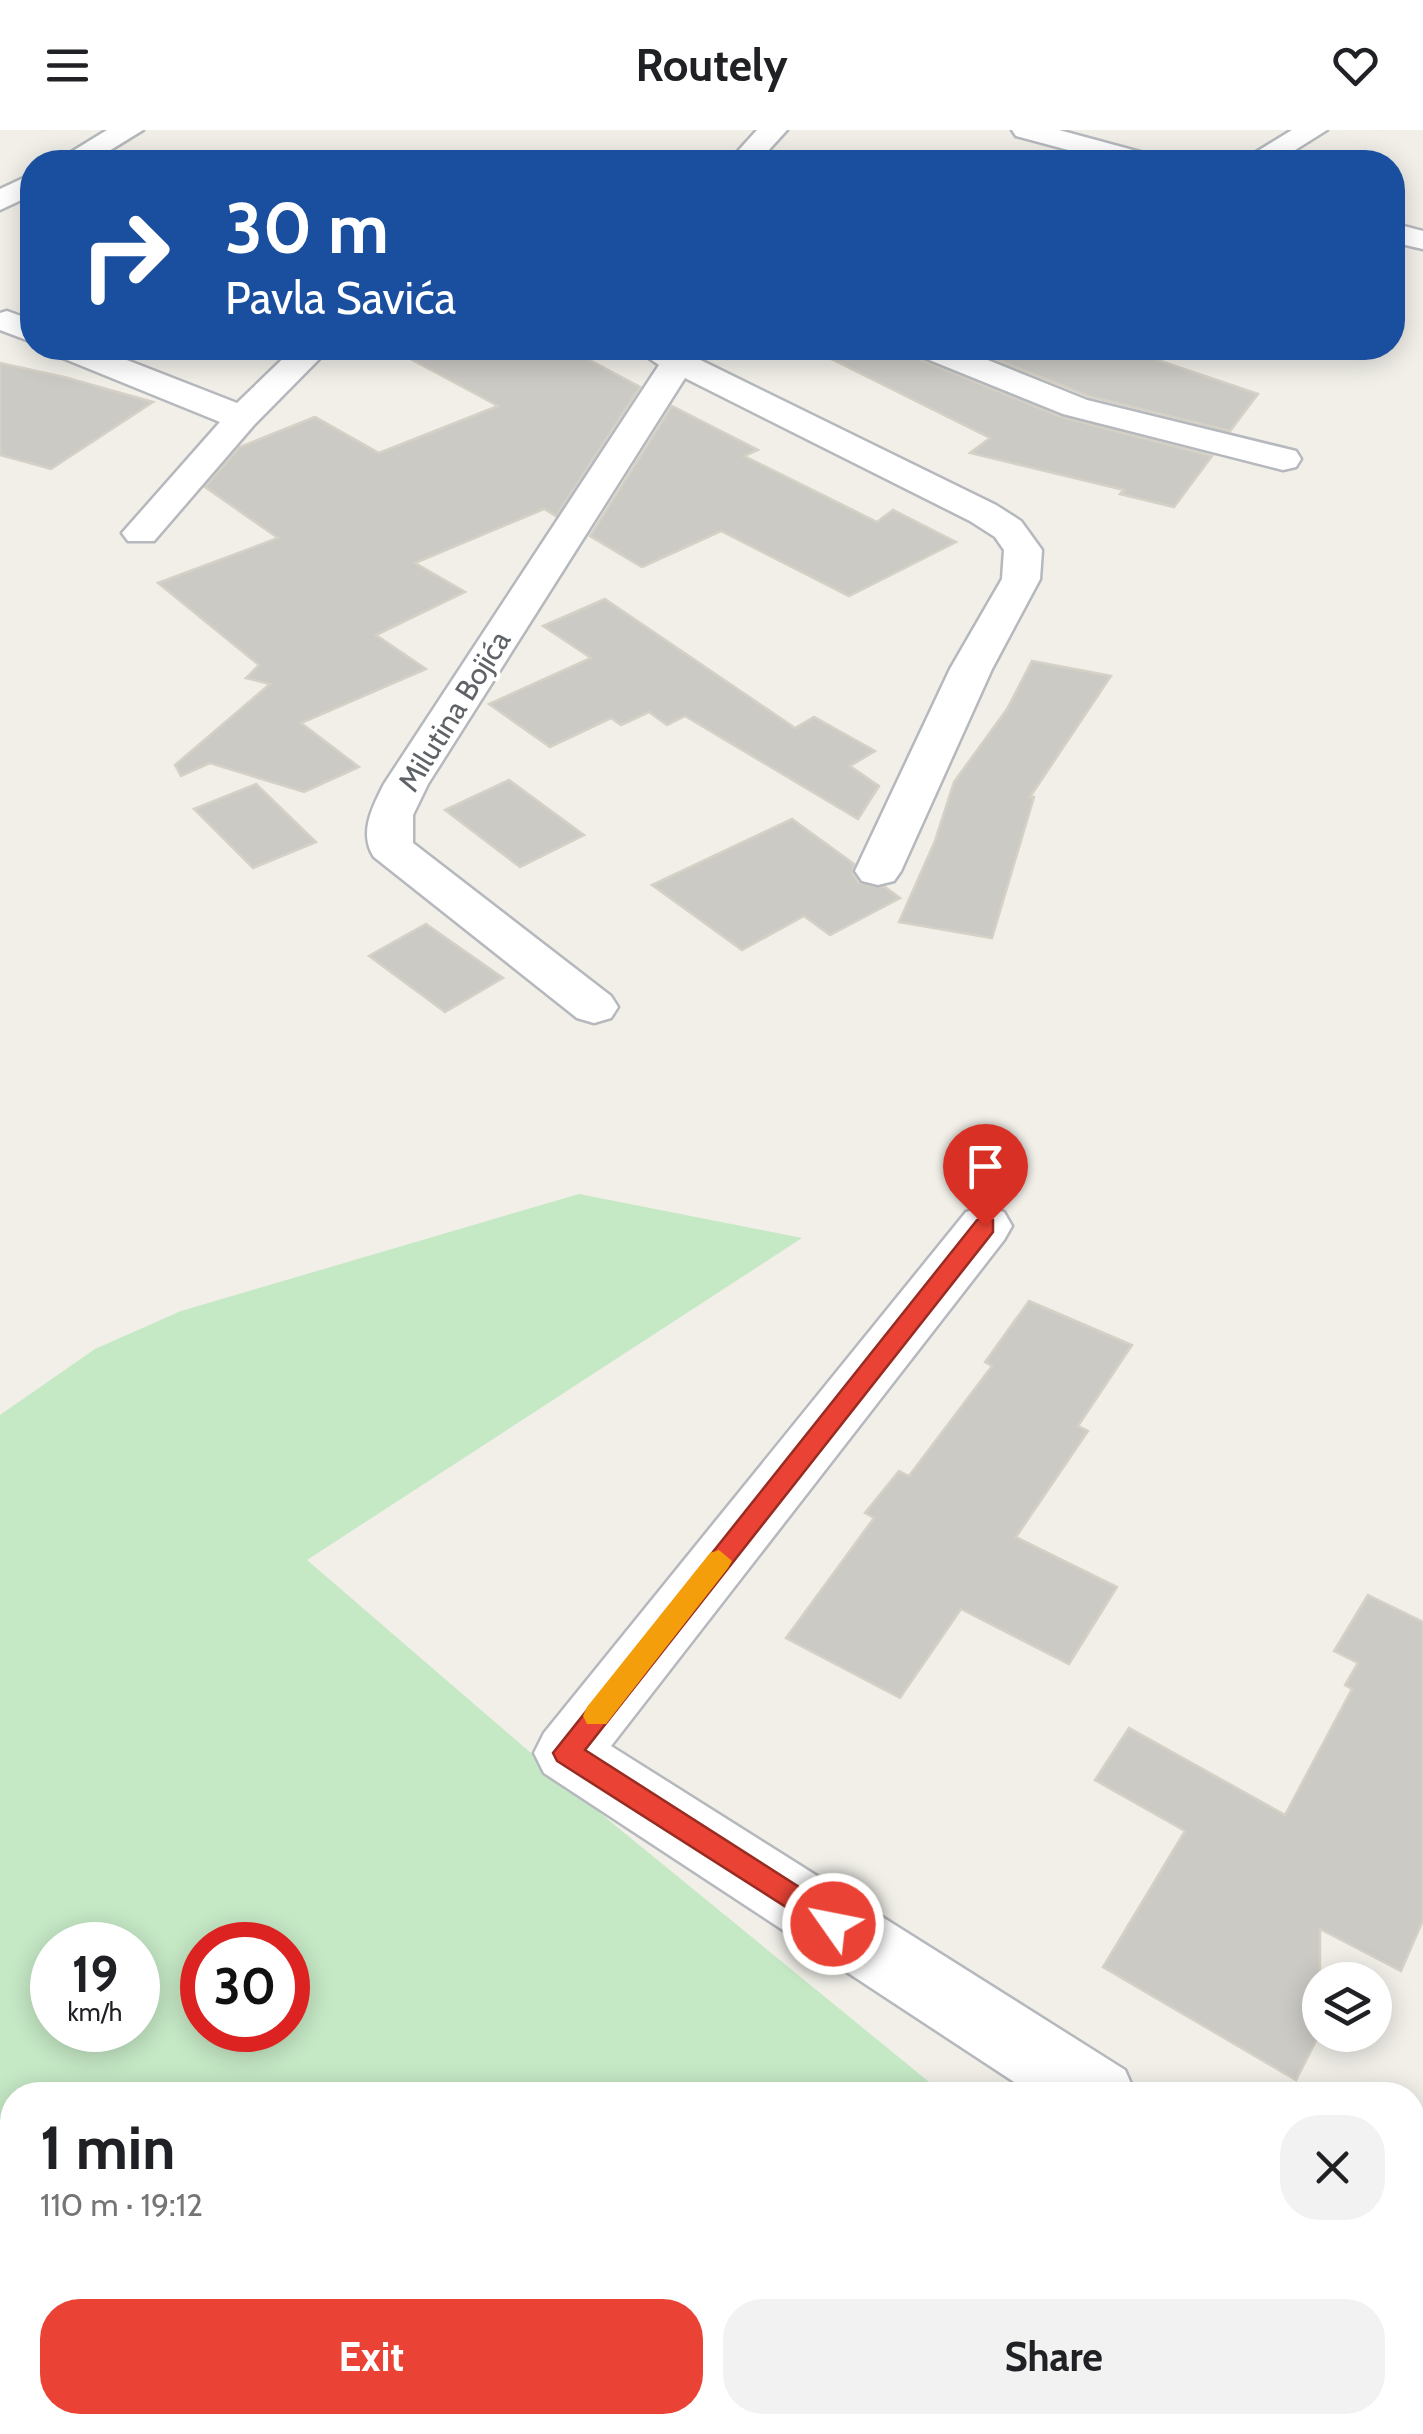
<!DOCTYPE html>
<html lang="en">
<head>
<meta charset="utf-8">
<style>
	body { margin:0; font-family:Cabin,sans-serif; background:#f2f2f2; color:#202124; height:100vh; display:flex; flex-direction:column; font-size:38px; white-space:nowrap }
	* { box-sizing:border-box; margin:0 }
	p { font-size:32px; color:#757577 }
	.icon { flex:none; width:55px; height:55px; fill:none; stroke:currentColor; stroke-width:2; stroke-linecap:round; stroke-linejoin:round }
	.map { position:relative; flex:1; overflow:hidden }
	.panel { position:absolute; left:0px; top:1952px; width:1425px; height:352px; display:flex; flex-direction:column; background:#fff; border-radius:40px 40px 0 0; box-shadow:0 5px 25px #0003 }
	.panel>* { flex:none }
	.guide { position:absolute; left:20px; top:20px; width:1385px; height:210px; border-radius:40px; box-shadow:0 5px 25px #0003; background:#1a4fa0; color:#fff; overflow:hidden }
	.buttons { position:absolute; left:1302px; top:1832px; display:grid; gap:20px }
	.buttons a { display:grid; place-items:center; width:90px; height:90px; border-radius:50%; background:#fff; box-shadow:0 5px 25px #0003; font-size:50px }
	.speed { position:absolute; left:30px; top:1792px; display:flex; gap:20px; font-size:50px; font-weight:700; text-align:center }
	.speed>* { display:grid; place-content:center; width:130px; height:130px; border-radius:50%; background:#fff; box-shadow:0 5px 25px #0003; line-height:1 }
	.speed small { font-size:25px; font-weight:400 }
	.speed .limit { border:15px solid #d22; background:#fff; color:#111 }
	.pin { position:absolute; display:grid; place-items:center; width:85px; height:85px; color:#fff; margin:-102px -42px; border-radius:50% 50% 50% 0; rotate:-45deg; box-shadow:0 0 10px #0007 }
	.pin .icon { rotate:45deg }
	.me { position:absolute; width:110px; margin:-55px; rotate:303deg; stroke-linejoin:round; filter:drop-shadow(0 0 8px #0008) }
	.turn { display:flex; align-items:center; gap:35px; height:210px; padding:0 40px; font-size:45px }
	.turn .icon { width:130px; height:130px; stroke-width:2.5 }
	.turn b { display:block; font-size:70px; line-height:85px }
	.round { display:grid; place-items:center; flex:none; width:105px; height:105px; border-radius:40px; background:#f2f2f2 }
	.overview { display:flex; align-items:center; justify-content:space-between; height:170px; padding:0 40px }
	h1 { font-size:60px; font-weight:700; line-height:75px }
	.button { display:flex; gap:20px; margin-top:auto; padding:20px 40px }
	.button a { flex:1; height:115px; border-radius:40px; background:#ea4335; color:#fff; font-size:40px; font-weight:700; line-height:115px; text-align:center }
	.button a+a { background:#f2f2f2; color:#202124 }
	header { display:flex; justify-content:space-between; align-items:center; height:130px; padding:0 40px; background:#fff; font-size:45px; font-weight:700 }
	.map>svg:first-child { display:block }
	.green { fill:#c5e8c5; fill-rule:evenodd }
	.building { fill:#cccac5; stroke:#d6d1c6; stroke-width:2.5 }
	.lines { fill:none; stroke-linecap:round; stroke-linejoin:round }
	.minor-casing { stroke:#b5b8bc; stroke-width:5 }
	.secondary-casing { stroke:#b6babf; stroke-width:5 }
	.minor { fill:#fff; fill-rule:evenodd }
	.secondary { fill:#fff; fill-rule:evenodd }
	.route { fill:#ea4335; stroke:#982c22; stroke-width:2.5 }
	.slow { fill:#f59e0b }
	.labels { text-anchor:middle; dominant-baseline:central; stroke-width:8; stroke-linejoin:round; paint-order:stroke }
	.far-street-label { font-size:30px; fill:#5f6368; stroke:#fff }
</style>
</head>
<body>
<header><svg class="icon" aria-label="menu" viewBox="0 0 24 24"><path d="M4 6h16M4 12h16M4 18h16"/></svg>Routely<svg class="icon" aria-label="heart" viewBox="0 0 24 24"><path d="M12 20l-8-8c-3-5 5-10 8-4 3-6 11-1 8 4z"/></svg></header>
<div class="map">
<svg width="1423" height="2304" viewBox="0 0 1423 2304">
	<rect width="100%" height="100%" fill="#f1efe8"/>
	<path class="green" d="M579,1064l223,44 -495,322 304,262 334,273h-933v327l1064,1 -11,11h-1065v-1019l95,-66 86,-38zM52,1815h86v85h-86zM202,1815h86v85h-86z"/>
	<g class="building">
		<polygon points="390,218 567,218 640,257 556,386 544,379 415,433 465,462 376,505 426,539 301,593 359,637 304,662 210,633 181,646 175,635 270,554 246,548 259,535 158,453 278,408 205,357 240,317 315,287 379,323 498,276"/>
		<polygon points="809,218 908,218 916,228 1062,287 1212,326 1174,377 1120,364 1124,360 970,323 990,308"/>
		<polygon points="967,218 1122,218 1258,264 1230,301 1088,266"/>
		<polygon points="0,233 64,247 153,272 51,339 0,325"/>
		<polygon points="672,276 758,320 744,326 877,392 893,380 956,412 849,466 721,401 642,437 590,406"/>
		<polygon points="605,469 795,598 814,587 875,621 850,636 879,656 858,689 685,586 667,595 649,582 621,595 611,588 550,617 489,574 591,528 543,496"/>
		<polygon points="1032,531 1111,546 1030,667 1034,667 992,808 899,792 935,711 954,652 1007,579"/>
		<polygon points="509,650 584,705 520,737 445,680"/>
		<polygon points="256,654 316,712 253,738 194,679"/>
		<polygon points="792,689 854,734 852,743 859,753 885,757 900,768 830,805 804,786 742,820 652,755"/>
		<polygon points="426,794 503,848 445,882 369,826"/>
		<polygon points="1029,1171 1132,1215 1078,1296 1088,1301 1016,1407 1117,1457 1069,1534 961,1479 900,1568 786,1508 874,1388 865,1383 899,1341 909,1346 992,1236 985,1232"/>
		<polygon points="1368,1465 1423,1492 1423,1790 1401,1841 1320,1799 1320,1903 1296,1950 1103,1837 1185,1701 1095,1650 1129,1598 1285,1685 1352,1559 1345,1555 1358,1533 1334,1521"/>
	</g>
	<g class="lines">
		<defs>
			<g id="minor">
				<polygon points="107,0 143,0 91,32 55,32"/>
				<polygon points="757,0 787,0 758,32 728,32"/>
				<polygon points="1292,0 1327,0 1276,32 1240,32"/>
				<polygon points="32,44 32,65 0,80 0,59"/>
				<polygon points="7,181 32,190 32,212 0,200 0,183"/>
				<polygon points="50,218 96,218 237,273 294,218 330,218 254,295 154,411 128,411 122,403 220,292 55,225"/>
				<path d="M634,218h42l320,157 25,16 21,29 -2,29 -48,90 -91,202 -7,10 -16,4 -16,-4 -7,-10 95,-202 52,-90 2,-29 -9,-13 -25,-16 -285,-143 -257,406 -15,31v28l198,153 7,11 -7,11 -17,5 -17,-5 -203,-161c-16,-24 -1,-51 10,-73l275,-419z"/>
				<polygon points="912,218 958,218 1087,270 1296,321 1301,329 1296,337 1283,340 1063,284 917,225"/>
				<polygon points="985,1077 1004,1082 1012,1096 1004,1110 611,1616 1125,1940 1136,1965 1034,1965 544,1643 534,1623 544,1603 966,1082"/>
				<polygon points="1412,2127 1423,2132 1423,2304 1402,2304 1382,2292 1412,2292"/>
			</g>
			<g id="secondary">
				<polygon points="1012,0 1059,0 1155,26 1160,32 1113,32 1016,6"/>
				<polygon points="1392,93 1423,101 1423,119 1392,112"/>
			</g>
		</defs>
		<use href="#minor" class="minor-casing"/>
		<use href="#secondary" class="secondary-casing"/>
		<use href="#minor" class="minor"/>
		<use href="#secondary" class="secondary"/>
	</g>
	<polygon class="route" points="985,1088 993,1090 993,1102 585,1620 843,1785 847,1794 843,1803 833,1807 557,1631 553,1623 977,1090"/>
	<polygon class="slow" points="719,1420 732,1431 728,1438 606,1594 587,1594 583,1586 587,1577 710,1423"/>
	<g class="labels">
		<g class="far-street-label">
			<text transform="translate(454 581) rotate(-58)">Milutina Bojića</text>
		</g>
	</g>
</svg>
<div class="buttons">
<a><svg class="icon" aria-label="layers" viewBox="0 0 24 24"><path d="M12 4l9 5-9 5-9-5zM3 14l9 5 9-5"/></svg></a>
</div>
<div class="speed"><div>19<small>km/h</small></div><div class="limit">30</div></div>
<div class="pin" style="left:985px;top:1096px;background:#d93025"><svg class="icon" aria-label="arrive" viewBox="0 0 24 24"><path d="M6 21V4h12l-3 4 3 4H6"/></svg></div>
<svg class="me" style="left:833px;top:1794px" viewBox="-20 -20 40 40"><circle r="17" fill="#ea4335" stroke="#fff" stroke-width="3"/><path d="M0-11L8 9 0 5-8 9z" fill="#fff"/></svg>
<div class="guide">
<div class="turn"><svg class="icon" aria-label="right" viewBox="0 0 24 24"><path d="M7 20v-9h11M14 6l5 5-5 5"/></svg><div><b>30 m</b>Pavla Savića</div></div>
</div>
<section class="panel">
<div class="overview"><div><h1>1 min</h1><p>110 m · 19:12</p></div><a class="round"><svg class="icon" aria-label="close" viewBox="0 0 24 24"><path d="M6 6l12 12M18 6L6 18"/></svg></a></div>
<div class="button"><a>Exit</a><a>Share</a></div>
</section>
</div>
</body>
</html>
